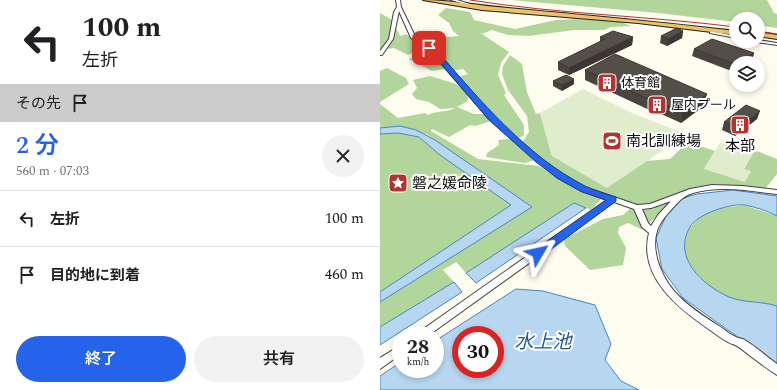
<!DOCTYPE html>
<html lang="ja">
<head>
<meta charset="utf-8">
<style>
	body { margin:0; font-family:Spectral,"Noto Sans JP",serif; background:#f2f2f2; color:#202124; height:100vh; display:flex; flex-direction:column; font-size:15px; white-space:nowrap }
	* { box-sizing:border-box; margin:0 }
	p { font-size:13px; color:#757577 }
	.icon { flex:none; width:22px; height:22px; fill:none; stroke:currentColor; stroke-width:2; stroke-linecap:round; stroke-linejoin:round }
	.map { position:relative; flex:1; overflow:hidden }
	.panel { display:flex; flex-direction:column; background:#fff; width:380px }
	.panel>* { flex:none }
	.top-card { background:#fff; color:#202124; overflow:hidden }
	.fabs { position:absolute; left:349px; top:12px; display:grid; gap:8px }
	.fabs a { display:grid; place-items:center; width:36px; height:36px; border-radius:50%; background:#fff; box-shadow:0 2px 6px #0003; font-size:20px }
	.speed { position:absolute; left:12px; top:326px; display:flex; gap:8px; font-size:20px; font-weight:700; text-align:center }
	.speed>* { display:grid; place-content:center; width:52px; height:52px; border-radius:50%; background:#fff; box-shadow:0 2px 6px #0003; line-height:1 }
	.speed small { font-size:10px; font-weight:400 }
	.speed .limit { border:6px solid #d22; background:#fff; color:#111 }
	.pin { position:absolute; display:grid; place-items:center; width:34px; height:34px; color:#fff; margin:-17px; border-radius:8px; box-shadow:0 2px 6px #0006 }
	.me { position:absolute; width:44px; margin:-22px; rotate:54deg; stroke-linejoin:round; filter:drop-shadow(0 0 3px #0008) }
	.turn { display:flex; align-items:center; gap:14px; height:84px; padding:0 16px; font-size:18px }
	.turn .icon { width:52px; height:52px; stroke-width:2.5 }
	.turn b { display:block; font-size:28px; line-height:34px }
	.then { display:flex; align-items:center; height:38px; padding:0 16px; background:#0003; gap:8px; font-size:15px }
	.round { display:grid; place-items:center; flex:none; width:42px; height:42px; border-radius:21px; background:#f2f2f2 }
	.summary { display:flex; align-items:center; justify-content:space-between; height:68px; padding:0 16px }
	h1 { font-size:24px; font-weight:600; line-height:30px; color:#2563eb }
	.primary-button { display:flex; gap:8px; margin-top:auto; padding:8px 16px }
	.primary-button a { flex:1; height:46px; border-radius:24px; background:#2563eb; color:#fff; font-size:16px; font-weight:600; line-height:46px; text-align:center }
	.primary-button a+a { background:#f2f2f2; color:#202124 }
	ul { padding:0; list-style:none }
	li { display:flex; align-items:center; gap:12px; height:56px; padding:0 16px; border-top:1px solid #e0e0e0 }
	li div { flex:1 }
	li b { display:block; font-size:15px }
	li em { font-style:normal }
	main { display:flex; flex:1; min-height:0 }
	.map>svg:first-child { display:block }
	.forest { fill:#b1d59b }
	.pitch { fill:#dfedcc }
	.water { fill:#b7d7f1; stroke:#4486c3; fill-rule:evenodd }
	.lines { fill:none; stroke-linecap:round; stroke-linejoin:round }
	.minor-casing { stroke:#404040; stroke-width:2 }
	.trunk-casing { stroke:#1e1e1e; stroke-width:2 }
	.minor { fill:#fff; fill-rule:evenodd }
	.trunk { fill:#ecc268; fill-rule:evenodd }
	.rail { stroke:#b23430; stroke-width:1 }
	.wall { fill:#494440 }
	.shaded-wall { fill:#3c3734 }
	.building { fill:#554f4a; stroke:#3c3734 }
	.route { fill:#2563eb; stroke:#184099 }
	.labels { text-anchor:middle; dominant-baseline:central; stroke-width:4; stroke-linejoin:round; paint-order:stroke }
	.far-poi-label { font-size:13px; fill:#0d0d0d; stroke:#fff; text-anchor:start }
	.poi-label { font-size:15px; fill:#0d0d0d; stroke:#fff; text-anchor:start }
	.near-water-label { font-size:19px; font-style:italic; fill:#205995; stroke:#fff }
</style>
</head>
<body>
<main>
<section class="panel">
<div class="top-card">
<div class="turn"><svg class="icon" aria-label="left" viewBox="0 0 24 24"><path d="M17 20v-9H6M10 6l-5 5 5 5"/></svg><div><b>100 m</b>左折</div></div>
<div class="then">その先<svg class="icon" aria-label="arrive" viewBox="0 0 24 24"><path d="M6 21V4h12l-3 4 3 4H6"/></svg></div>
</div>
<div class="summary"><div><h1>2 分</h1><p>560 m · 07:03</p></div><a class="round"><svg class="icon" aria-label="close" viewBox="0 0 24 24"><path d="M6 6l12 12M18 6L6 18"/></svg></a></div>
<ul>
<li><svg class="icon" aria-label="left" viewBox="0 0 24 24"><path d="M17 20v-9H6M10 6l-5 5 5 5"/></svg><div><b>左折</b></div><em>100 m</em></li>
<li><svg class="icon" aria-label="arrive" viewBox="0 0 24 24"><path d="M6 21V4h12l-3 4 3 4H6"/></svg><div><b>目的地に到着</b></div><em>460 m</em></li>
</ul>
<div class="primary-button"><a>終了</a><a>共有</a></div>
</section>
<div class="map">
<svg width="397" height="390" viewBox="0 0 397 390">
	<rect width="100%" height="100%" fill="#fefcee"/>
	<g class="forest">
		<polygon points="131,0 387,0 394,13 397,14 397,28 378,25 378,19 356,19 356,22 278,13"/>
		<path d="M66,8l24,4 4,8 41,9 41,-9 21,-1 44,3 10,4 -20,1 -7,3h-30l-45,6 -21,-1 -16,-5 -10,4 27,18 -8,11 -3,12 8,18 -2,2 20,30v10l-7,4c-21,-20 -41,-39 -59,-62l10,-3 -5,-5 -11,2 -18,-20 3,-1 -15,-10 17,-8 8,5 12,-1 -6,-5 -4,-8 -11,-8z"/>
		<polygon points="0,13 12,20 20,36 26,34 44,48 28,55 14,48 0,50"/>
		<polygon points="52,52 66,69 52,71 29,59"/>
		<polygon points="130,55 142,64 147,92 156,114 160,113 172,156 227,187 266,161 290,159 308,142 335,151 324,169 364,169 373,153 377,151 397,159 397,174 385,189 337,184 316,187 265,206 258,205 204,188 162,161 142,143 149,132 147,116 128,90 122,74 123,66"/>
		<polygon points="7,68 26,78 29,84 0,102 0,71"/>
		<path d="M50,76l26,8 11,9 1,8 -11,6 17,7h10l7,7 -16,5 -5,-1 -21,12 -17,-8 -1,2 47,28 61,7 39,25 23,8 -10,11 -17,-7 -108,70 -10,-11 -13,8 11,12 -74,45v-25l152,-95 -106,-73 -46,-6v-24l18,14 27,-5 3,2c9,-5 19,-2 27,-7l-15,1 -11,-7 -13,-3 -4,-5 5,-6 -4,-8z"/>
		<polygon points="18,133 39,137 60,155 132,205 0,292 0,134"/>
		<polygon points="131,139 158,159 145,163 106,157 107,153 119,145 118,140"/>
		<polygon points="291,201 263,230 248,223 239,227 238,233 246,248 243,265 210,270 185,246 184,239 223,219 243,215 251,208 247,206 265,210"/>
		<path d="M364,205l33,11v90c-16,-5 -32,-3 -48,-9 -37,-16 -67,-58 -21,-85 9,-5 25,-5 36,-7z"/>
	</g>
	<g class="pitch">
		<polygon points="203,89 252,113 303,133 304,136 227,188 172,156 160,113"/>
		<polygon points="340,143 373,153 364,169 371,171 365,182 324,169"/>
	</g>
	<g class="water">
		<polygon points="20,126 36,130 55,140 152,207 0,302 0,292 131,205 60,155 39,137 18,133 0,134 0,128"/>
		<path d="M353,190l44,6v20c-9,-5 -22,-9 -32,-11 -14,-2 -48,9 -55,22 -18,30 12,58 39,70 15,6 32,4 48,9v59l-94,-67 -21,-29 -6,-31 10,-22 17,-18 14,-4z"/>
		<polygon points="194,203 206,208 96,283 86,273"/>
		<polygon points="74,282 82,292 0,345 0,327"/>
		<path d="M136,289l27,2 52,14 16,39 -6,16 16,21 18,9h-259v-14l21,-14v7h34v-28zM81,335h34v34h-34z"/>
	</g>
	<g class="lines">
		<defs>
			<g id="minor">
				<path d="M16,0h4l1,7 14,29 22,16 56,65 48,42 21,15 23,13 52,18 13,-1 40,-15 22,-4 31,1 34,4v4c-27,-3 -57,-9 -84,-1 -10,3 -15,9 -21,16 -5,5 -10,11 -13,17 -10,21 1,48 15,65 12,14 29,25 45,35 5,3 10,8 15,10 3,2 6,2 9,3 12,7 23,17 34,25v11l-3,-2c-9,-6 -17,-12 -25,-18 -4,-3 -8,-7 -12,-9 -3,-2 -6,-2 -9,-4 -6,-3 -12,-8 -18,-12 -32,-22 -72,-53 -61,-97l-7,-6 -8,-18 -20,-7 -185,133h-12l2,-3 188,-132 -26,-9 -23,-13 -21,-17 -48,-42 -56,-65 -22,-16 -12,-27 -6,28 -11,16h-2v-4l9,-12 5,-27 3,-5zM291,201l-13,14 -7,11 -3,-3 -6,-14 9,-1z"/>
				<polygon points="71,0 77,0 90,4 88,5"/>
				<polygon points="330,31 356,36 356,38 330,33"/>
				<polygon points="378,40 397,43 397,45 376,42 376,41 378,41"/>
				<polygon points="21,345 21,354 0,369 0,358"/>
			</g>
			<g id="trunk">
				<path d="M43,0c28,0 57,6 85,8 76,7 152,14 228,23v4l-98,-12 -156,-13z"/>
				<polygon points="378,32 397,35 397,39 378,36"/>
			</g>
		</defs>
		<use href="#minor" class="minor-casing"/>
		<use href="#trunk" class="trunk-casing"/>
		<use href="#minor" class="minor"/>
		<use href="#trunk" class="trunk"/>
		<g class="rail">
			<path d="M90,0c88,14 178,16 266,27"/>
			<polyline points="378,31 397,34"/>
		</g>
	</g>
	<g class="wall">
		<polygon points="303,31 302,38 287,46 280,43 281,36"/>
		<polygon points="220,37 253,37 252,45 189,75 178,70 178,62 220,42"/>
		<polygon points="314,49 374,53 372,60 368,63 356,63 356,70 354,72 312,56"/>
		<polygon points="205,70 325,105 301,123 279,113 278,114 205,80"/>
		<polygon points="173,81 194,84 182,91 173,86"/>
		<polygon points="377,119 355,136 342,130 344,122"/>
	</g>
	<g class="shaded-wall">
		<polygon points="303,31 302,38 287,46 288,39"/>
		<polygon points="253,37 252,45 189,75 189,68"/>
		<polygon points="374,53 372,60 368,63 357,63"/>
		<polygon points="355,64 356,64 356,70 354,72"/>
		<polygon points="194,79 194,84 182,91 182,85"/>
		<polygon points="327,94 325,105 301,123 303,112"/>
		<polygon points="281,103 279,113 278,114 279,104"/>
		<polygon points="380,111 377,119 355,136 358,128"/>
	</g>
	<g class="building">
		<polygon points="297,28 303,31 288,39 281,36"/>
		<polygon points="233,31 253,37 189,68 178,62 225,39 220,37"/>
		<polygon points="332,39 374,53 357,63 356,63 355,64 314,49"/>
		<polygon points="235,54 327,94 303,112 281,103 279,104 205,70"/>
		<polygon points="186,75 194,79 182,85 173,81"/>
		<polygon points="366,105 380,111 358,128 344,122"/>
	</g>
	<path class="route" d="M46,47h5l6,4c44,50 88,104 148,135 9,5 21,8 31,11v4l-74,55h-8l-1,-3 1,-3 72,-50 -26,-9 -23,-13 -21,-16 -47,-42 -56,-66 -7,-4z"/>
	<defs>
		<symbol id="building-square" viewBox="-11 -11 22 22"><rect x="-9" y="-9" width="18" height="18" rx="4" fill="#b23430" stroke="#fff"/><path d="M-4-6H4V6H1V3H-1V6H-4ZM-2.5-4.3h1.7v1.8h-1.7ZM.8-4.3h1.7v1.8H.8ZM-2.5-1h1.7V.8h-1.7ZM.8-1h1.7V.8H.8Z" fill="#fff"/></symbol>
		<symbol id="stadium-square" viewBox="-11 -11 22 22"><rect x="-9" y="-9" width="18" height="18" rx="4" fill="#b23430" stroke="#fff"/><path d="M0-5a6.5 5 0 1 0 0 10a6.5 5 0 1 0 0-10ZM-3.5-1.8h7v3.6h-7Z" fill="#fff"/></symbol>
		<symbol id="sight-square" viewBox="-11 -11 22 22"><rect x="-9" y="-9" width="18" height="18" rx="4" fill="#b23430" stroke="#fff"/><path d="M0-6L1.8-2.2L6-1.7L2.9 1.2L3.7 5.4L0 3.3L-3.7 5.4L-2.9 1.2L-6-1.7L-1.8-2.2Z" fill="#fff"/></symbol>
	</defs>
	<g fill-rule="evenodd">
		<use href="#building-square" x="216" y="72" width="22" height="22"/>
		<use href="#building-square" x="266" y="94" width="22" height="22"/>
		<use href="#building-square" x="349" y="114" width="22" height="22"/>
		<use href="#stadium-square" x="221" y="130" width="22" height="22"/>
		<use href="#sight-square" x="7" y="172" width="22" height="22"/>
	</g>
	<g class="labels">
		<g class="far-poi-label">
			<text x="241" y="83">体育館</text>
			<text x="291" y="105">屋内プール</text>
		</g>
		<g class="poi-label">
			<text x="246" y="141">南北訓練場</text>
			<text x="360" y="146" text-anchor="middle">本部</text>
			<text x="32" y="183">磐之媛命陵</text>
		</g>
		<g class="near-water-label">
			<text x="163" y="342">水上池</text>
		</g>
	</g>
</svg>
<div class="fabs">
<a><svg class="icon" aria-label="search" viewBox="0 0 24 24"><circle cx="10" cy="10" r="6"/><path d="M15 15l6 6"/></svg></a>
<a><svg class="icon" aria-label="layers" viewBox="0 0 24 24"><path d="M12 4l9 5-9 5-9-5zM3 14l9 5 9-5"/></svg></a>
</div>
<div class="speed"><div>28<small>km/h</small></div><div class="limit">30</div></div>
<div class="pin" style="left:49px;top:48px;background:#d93025"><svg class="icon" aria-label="arrive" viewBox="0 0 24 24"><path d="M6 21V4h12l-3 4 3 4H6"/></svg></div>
<svg class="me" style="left:158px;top:253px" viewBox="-20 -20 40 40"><path d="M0-17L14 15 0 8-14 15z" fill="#2563eb" stroke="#fff" stroke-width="4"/></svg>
</div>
</main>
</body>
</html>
